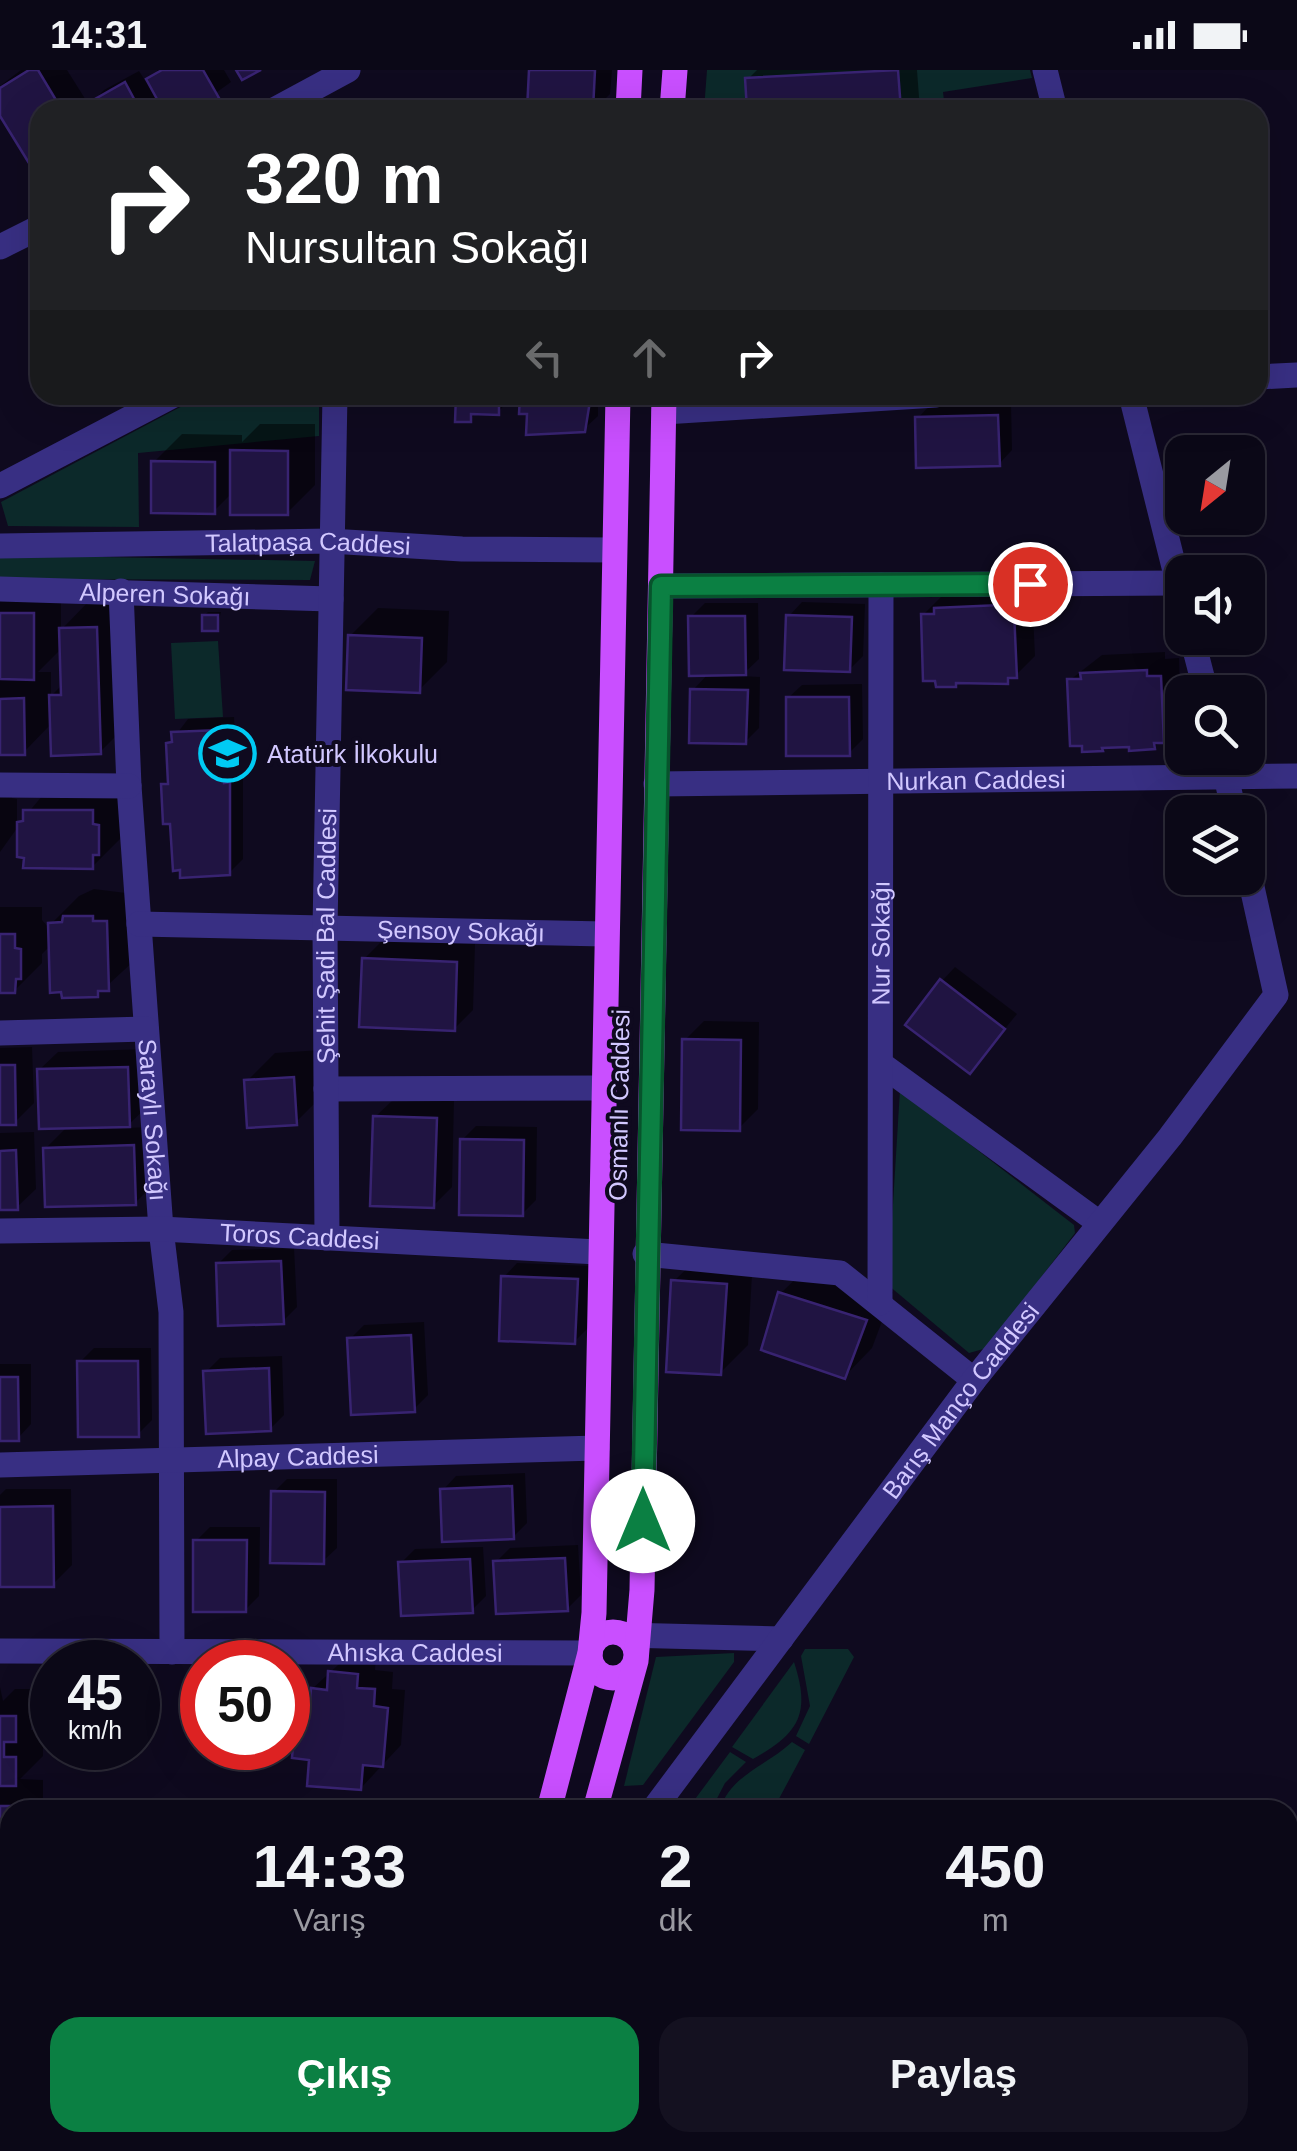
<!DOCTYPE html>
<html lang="tr">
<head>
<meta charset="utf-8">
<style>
	body { margin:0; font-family:Helvetica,sans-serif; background:#141120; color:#f1f3f6; height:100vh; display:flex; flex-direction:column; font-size:38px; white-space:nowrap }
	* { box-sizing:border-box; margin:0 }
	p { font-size:32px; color:#9a9aa1 }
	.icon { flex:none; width:55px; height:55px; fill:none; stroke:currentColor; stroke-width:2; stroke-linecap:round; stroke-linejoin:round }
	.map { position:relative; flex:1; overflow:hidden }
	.side { position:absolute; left:0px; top:1730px; width:1298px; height:352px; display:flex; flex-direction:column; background:#0b0817; border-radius:30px 30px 0 0; box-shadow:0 10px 40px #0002,0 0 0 2px #2b2936 }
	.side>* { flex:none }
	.banner { position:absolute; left:30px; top:30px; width:1238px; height:305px; border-radius:30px; box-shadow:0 10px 40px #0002,0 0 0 2px #2b2936; background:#202124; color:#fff; overflow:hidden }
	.needle { width:65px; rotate:210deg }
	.controls { position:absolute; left:1165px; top:365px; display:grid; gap:20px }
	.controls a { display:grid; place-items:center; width:100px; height:100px; border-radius:20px; background:#0b0817; box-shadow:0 10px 40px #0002,0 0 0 2px #2b2936; font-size:50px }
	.speed { position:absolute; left:30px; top:1570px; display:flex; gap:20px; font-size:50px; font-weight:700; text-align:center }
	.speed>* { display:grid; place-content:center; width:130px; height:130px; border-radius:50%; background:#0b0817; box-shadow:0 10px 40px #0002,0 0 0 2px #2b2936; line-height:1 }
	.speed small { font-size:25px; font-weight:400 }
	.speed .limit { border:15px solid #d22; background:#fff; color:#111 }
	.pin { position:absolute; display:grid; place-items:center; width:85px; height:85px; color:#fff; margin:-42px; border:5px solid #fff; border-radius:50%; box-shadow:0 2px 10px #0007 }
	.me { position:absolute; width:110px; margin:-55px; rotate:0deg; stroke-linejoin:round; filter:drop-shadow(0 0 8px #0008) }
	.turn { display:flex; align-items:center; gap:35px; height:210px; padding:0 50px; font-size:45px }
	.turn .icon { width:130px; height:130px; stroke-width:2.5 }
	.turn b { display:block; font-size:70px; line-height:85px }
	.lanes { display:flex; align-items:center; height:95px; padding:0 50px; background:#0003; justify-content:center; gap:50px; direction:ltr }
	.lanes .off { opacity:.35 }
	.eta { display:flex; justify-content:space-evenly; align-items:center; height:170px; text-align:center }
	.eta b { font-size:60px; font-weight:700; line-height:70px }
	.primary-button { display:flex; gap:20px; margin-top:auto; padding:20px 50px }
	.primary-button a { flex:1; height:115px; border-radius:30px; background:#0b8043; color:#fff; font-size:40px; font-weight:700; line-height:115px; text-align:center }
	.primary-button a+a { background:#141120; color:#f1f3f6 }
	.status { display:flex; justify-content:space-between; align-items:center; height:70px; padding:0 50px; background:#0b0817; direction:ltr }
	.status svg { height:28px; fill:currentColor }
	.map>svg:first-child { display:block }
	.green { fill:#0c292a }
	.shadow { fill:#0007; fill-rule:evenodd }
	.building { fill:#201442; stroke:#382371; stroke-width:2.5 }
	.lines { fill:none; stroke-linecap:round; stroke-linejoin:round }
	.minor { stroke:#382f83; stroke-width:25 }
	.major { stroke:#c94fff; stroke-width:25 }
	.route-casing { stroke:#07532c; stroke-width:25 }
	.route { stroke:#0b8043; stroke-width:18 }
	.labels { text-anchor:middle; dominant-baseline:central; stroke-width:8; stroke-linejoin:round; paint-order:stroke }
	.street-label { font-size:25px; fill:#d2c8ff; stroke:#0f0a1f }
	.poi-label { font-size:25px; fill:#d2c8ff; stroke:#0f0a1f; text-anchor:start }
</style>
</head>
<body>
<div class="status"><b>14:31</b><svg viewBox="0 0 49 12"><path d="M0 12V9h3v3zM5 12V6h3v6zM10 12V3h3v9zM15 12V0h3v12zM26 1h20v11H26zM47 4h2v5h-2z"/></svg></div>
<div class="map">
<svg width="1297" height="2081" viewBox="0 0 1297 2081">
	<rect width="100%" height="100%" fill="#0f0a1f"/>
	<g class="green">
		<polygon points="707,0 1030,0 1032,8 943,22 945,40 704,40"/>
		<polygon points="203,325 319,325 319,366 138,383 139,457 8,456 1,432"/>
		<polygon points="0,485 315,491 310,510 0,509"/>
		<polygon points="218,571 223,647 175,649 171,573"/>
		<polygon points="900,1020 1074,1155 1075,1163 987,1278 969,1283 888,1215"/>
		<polygon points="805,1579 848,1579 854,1587 809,1674 796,1666 810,1636 801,1586"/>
		<polygon points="734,1583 734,1592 643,1715 624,1716 656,1587"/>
		<path d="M794,1592c17,52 5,71 -41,97l-21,-12z"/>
		<path d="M792,1672l13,8 -32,60h-54c14,-37 46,-43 73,-68z"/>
		<polygon points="730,1682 746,1692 725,1713 711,1740 687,1740"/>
	</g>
	<g class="shadow">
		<polygon points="21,0 67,0 89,35 104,20 139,1 146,12 158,0 224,0 231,12 192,40 40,40 40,106 0,42 0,16"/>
		<polygon points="531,0 612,0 610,24 594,40 550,40"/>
		<polygon points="757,0 917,0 920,40 750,40 748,9"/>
		<polygon points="458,325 511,325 511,328 498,342 477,342 470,349"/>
		<polygon points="522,325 604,325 604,329 598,334 598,346 584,359 529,363 529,341"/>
		<polygon points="1011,333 1012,380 999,394 918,348 931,334"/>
		<polygon points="260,354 315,354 315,415 287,443 232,423 214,441 154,392 182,364 242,365 242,372"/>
		<path d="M0,516l61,1v43l28,-29 35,-1 4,124 -28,28 -48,-29 -28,29h-24zM62,578l1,36 -12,12v-24h-13z"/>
		<polygon points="1032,523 1035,586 1016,605 1007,612 938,608 923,545 942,526"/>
		<polygon points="802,532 865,534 863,586 849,600 789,546"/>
		<polygon points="705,533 758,533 759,589 741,606 760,607 759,658 745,672 693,620 709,603 691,547"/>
		<polygon points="378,538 449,541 447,592 419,620 350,566"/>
		<polygon points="208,542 221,542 217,558 204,546"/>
		<polygon points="1165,582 1165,589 1179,588 1181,652 1154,677 1070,610 1102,585"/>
		<polygon points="862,614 863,669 849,683 788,628 802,615"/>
		<polygon points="234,647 237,700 243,699 243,789 229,803 172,752 163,715 171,708 169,674 188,649"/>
		<polygon points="53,713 120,713 120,769 92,797 20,754 0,782 0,715 11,715 12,728 17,729 17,756"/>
		<polygon points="94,819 134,824 135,890 97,925 51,875 42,884 42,893 14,921 0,921 0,837 42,837 42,850 48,857 79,826"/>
		<polygon points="383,870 475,874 473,940 454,959 364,889"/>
		<polygon points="955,897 1017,944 970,1001 942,911"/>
		<polygon points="704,951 759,952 758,1039 739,1058 685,970"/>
		<polygon points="32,977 34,1033 15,1052 0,1052 0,978"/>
		<polygon points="146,979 148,1036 125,1058 152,1057 154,1114 135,1133 45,1079 68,1056 39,1000 58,982"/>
		<polygon points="321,980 324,1024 296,1052 247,1011 275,983"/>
		<polygon points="394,1029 454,1030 452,1117 433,1136 375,1047"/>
		<polygon points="476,1056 537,1057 536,1130 522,1144 462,1070"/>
		<polygon points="34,1062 36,1119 17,1137 0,1138 0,1063"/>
		<polygon points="294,1178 297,1237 283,1251 218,1194 232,1180"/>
		<polygon points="702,1184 753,1187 748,1275 720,1303 674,1211"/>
		<polygon points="517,1193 591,1196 588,1258 574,1272 504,1207"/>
		<polygon points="809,1196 893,1222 872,1278 845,1306 781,1223"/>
		<polygon points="424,1252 428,1325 414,1339 350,1269 364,1255"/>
		<polygon points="94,1278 151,1278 152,1350 138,1364 80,1292"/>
		<polygon points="282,1286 284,1345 270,1359 206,1302 220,1288"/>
		<polygon points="0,1294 31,1294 31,1354 18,1368 0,1368"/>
		<polygon points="525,1403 527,1453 513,1467 443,1420 456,1406"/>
		<polygon points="287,1409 337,1409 337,1478 323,1491 274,1422"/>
		<polygon points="6,1419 71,1419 72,1495 53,1514 0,1515 0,1425"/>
		<polygon points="210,1457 260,1457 259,1526 245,1540 196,1471"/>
		<polygon points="578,1475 581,1525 567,1539 496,1492 510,1478"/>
		<polygon points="483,1477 486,1526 472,1540 401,1493 415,1479"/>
		<polygon points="350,1584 376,1586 375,1600 393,1602 392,1619 405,1620 401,1675 361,1718 312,1688 299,1631"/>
		<polygon points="0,1617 3,1631 15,1619 43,1619 43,1641 31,1653 31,1660 43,1660 43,1686 20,1709 43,1710 43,1732 34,1740 10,1740 10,1804 0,1804"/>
	</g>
	<g class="building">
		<polygon points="29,0 38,0 62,40 40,40 40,111 0,46 0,18"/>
		<polygon points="162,0 203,0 219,28 197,40 163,40 146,9"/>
		<polygon points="236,0 261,0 242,10"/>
		<polygon points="529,0 595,0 593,40 527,40"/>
		<polygon points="898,0 901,40 747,40 745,8"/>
		<polygon points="125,12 140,40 92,40 88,33"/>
		<polygon points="456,325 499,325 499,345 471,344 471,352 455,352"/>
		<polygon points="520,325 591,325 585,362 526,365 527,344 519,344"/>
		<polygon points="998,345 1000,396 916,398 915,347"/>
		<polygon points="230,380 288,381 288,445 230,445"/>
		<polygon points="151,391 215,392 215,444 151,443"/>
		<polygon points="1000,535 1000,541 1014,541 1017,608 1008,608 1008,614 956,613 956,617 936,617 935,611 923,611 921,544 934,544 934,538"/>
		<polygon points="0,543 34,543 34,610 0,609"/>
		<rect x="202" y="545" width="16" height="16"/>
		<polygon points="786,545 852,547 850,602 784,600"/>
		<polygon points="688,546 745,546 746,605 689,606"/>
		<polygon points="97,557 101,684 51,686 49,625 61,625 59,558"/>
		<polygon points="348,565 422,568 420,623 346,620"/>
		<polygon points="1147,600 1147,606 1161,606 1164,673 1154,673 1155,679 1129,681 1129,677 1102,678 1103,681 1082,682 1082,676 1070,676 1067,609 1081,609 1080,603"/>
		<polygon points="690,619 748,620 746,674 689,673"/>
		<polygon points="786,627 849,627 850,686 786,686"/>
		<polygon points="24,628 25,685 0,685 0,629"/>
		<polygon points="221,660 224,713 230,712 230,805 180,808 180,800 173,801 170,754 163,754 161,714 168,714 166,673 172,672 171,662"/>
		<polygon points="23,740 93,740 93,754 99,755 99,785 93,785 93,799 23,798 24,788 17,787 17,752 23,751"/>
		<polygon points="63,846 93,846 93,851 107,851 109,921 98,921 98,927 62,928 61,922 50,923 48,853 62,852"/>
		<polygon points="0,864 15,864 15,878 21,879 21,909 16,909 15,923 0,923"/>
		<polygon points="362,888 457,892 455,961 359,957"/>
		<polygon points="940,909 1005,959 970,1004 905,955"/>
		<polygon points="682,969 741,970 740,1061 681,1060"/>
		<polygon points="0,995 15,995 16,1055 0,1055"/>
		<polygon points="128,997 130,1057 39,1059 37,999"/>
		<polygon points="294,1007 297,1055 247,1058 244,1010"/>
		<polygon points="373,1046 437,1048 434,1138 370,1136"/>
		<polygon points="460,1069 524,1070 523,1146 459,1145"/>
		<polygon points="134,1075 136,1135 45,1137 43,1078"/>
		<polygon points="16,1080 18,1140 0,1140 0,1081"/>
		<polygon points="281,1191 284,1254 218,1256 216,1193"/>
		<polygon points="501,1206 578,1209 575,1274 499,1271"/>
		<polygon points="671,1210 727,1214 721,1305 666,1302"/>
		<polygon points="778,1222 867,1250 845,1309 761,1280"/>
		<polygon points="411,1265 415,1342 351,1345 347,1268"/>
		<polygon points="77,1291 138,1291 139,1367 78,1367"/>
		<polygon points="269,1298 271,1361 206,1364 203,1301"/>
		<polygon points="0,1307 18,1307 19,1371 0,1371"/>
		<polygon points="512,1416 514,1469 442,1472 440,1419"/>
		<polygon points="271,1421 325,1422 324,1494 270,1493"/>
		<polygon points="53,1436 54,1517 0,1517 0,1437"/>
		<polygon points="193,1470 247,1470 246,1542 193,1542"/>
		<polygon points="565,1488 568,1541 496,1544 493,1491"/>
		<polygon points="470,1489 473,1543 401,1546 398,1492"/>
		<polygon points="328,1601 358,1604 357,1618 375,1619 374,1636 388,1638 383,1697 363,1695 361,1720 307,1716 309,1690 292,1688 297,1630 310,1631 311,1618 327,1620"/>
		<polygon points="0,1646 16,1646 16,1672 4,1672 4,1687 16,1687 16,1716 0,1716"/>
		<polygon points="0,1736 16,1736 10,1740 10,1762 4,1762 4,1777 10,1777 10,1807 0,1807"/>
	</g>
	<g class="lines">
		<g class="minor">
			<polyline points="1045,0 1055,40"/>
			<polyline points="274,40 348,0"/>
			<polyline points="0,177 40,157"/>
			<polyline points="1258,307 1297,305"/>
			<polyline points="1131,325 1182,529"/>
			<polyline points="664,342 936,325"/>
			<polyline points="0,416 174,325"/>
			<path id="s1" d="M0,476l330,-5 132,8 151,1"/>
			<polyline points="661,516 1178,513"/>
			<path id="s2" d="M0,519l331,10"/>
			<path id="s3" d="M121,521l8,195 32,443 10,83 1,340"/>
			<polyline points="1192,568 1206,622"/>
			<polyline points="1222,688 1234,742"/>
			<path id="s4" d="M656,714l641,-8"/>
			<polyline points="0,715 129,716"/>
			<path id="s5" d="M139,854l466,10"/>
			<polyline points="0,963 146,959"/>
			<polyline points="881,994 1098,1152"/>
			<polyline points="326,1019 602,1018"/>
			<path id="s6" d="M0,1161l161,-2 437,23"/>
			<path id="s7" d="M327,1168l-2,-310 10,-533"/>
			<polyline points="645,1184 840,1203 974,1310"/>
			<path id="s8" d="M880,1233l1,-718"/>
			<path id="s9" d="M0,1395l597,-17"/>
			<polyline points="624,1565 781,1569"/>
			<path id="s10" d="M0,1581l590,2"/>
			<path id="s11" d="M653,1740l321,-430 196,-243 106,-142 -28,-126"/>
			<polyline points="1288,1791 1297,1790"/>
			<polyline points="326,2081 333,2072"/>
		</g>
		<g class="major">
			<polyline points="628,40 630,0"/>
			<polyline points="672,40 675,0"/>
			<circle cx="613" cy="1585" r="23"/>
			<polyline points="549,1740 590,1583 594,1543 618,325"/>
			<polyline points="595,1740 636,1591 642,1520 664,325"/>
			<polyline points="0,1832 10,1832"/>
			<polyline points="0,1864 10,1864"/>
		</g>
	</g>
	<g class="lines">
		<defs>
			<polyline id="route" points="643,1451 661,516 1030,514"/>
		</defs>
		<use href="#route" class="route-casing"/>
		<use href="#route" class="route"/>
	</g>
	<defs>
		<symbol id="school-ring" viewBox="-11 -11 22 22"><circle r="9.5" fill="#0f0a1f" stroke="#00caf3" stroke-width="1.5"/><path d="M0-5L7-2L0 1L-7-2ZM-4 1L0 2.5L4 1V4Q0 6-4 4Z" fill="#00caf3"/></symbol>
	</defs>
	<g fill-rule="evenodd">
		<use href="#school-ring" x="196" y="652" width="63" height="63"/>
	</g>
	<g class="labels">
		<g class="street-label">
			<text stroke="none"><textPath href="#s1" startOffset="308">Talatpaşa Caddesi</textPath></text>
			<text stroke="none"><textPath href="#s2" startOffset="165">Alperen Sokağı</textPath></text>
			<text stroke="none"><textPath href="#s4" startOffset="320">Nurkan Caddesi</textPath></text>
			<text stroke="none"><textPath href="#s5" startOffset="322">Şensoy Sokağı</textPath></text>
			<text stroke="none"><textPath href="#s7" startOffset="302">Şehit Şadi Bal Caddesi</textPath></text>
			<text stroke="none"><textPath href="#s8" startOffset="360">Nur Sokağı</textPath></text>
			<text transform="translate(619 1035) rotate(-89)">Osmanlı Caddesi</text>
			<text stroke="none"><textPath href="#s3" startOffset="530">Saraylı Sokağı</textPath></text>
			<text stroke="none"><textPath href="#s6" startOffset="300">Toros Caddesi</textPath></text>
			<text stroke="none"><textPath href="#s11" startOffset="512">Barış Manço Caddesi</textPath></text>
			<text stroke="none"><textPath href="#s9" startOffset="298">Alpay Caddesi</textPath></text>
			<text stroke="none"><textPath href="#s10" startOffset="415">Ahıska Caddesi</textPath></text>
		</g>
		<g class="poi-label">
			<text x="267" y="684">Atatürk İlkokulu</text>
		</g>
	</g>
</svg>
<div class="controls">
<a><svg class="needle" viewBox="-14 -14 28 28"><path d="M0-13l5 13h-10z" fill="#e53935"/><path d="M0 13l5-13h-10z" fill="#9a9aa1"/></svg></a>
<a><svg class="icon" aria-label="sound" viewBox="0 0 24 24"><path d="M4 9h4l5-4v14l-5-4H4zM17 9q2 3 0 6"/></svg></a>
<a><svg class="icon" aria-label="search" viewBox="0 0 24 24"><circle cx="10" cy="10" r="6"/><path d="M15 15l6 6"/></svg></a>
<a><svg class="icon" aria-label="layers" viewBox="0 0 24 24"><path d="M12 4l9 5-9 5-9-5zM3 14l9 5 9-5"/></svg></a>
</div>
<div class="speed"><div>45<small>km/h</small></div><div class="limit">50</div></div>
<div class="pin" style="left:1030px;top:514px;background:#d93025"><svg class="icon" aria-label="arrive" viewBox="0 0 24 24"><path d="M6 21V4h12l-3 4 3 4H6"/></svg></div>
<svg class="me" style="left:643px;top:1451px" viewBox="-20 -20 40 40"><circle r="19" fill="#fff"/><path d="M0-13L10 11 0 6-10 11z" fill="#0b8043"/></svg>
<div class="banner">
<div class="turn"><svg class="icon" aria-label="right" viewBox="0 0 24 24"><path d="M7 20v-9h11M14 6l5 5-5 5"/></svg><div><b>320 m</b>Nursultan Sokağı</div></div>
<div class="lanes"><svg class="icon off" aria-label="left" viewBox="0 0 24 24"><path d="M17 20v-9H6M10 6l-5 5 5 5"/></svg><svg class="icon off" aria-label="ahead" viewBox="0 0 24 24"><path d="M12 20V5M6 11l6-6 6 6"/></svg><svg class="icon" aria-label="right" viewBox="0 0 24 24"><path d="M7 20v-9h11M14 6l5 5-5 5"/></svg></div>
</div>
<section class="side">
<div class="eta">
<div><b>14:33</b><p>Varış</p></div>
<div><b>2</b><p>dk</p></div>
<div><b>450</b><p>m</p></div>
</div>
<div class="primary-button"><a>Çıkış</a><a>Paylaş</a></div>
</section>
</div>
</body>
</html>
